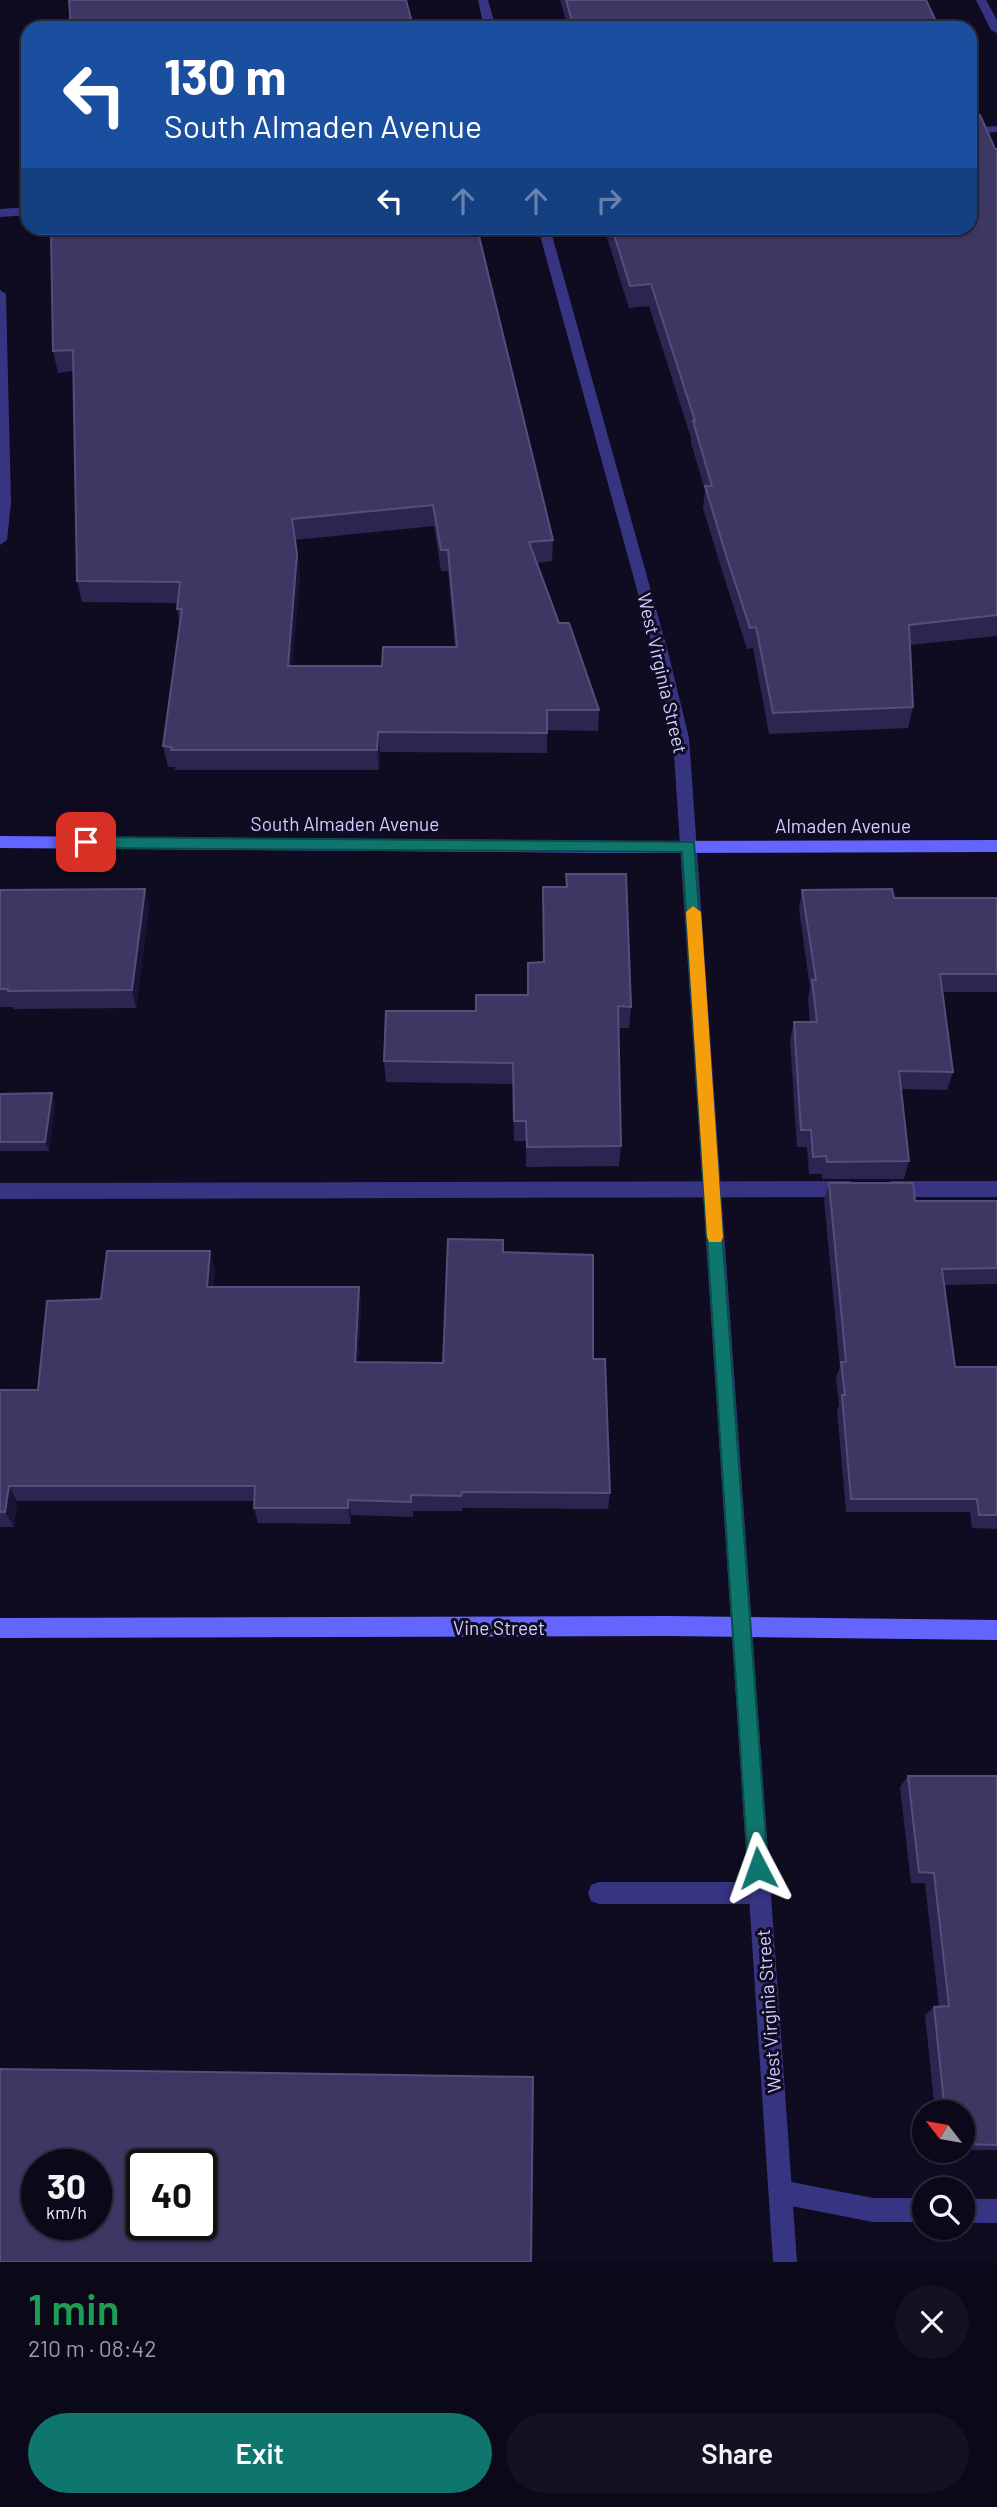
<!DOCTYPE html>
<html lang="en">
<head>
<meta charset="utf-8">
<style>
	body { margin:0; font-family:Barlow,sans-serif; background:#141222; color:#f1f3f6; height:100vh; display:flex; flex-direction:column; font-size:26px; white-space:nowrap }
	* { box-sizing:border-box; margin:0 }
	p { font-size:23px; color:#9a9aa2 }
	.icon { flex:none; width:38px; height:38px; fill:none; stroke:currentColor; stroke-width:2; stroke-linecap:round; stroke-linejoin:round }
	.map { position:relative; height:2262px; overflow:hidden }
	.drawer { display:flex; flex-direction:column; background:#0b0919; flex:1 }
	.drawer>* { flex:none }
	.banner { position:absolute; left:21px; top:21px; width:956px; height:214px; border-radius:21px; box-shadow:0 2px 5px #0004,0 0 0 2px #2b2a38; background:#1a4fa0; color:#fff; overflow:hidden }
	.needle { width:46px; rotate:301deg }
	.fabs { position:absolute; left:912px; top:2100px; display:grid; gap:14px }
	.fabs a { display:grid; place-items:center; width:63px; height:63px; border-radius:50%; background:#0b0919; box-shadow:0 2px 5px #0004,0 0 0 2px #2b2a38; font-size:35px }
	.speed { position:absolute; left:21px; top:2149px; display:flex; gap:14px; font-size:35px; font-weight:700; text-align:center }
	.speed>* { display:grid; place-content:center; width:91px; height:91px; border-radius:50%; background:#0b0919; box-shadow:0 2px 5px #0004,0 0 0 2px #2b2a38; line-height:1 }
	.speed small { font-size:18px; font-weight:400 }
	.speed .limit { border:4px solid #111; border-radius:10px; background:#fff; color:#111 }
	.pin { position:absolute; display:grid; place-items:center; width:60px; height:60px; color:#fff; margin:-30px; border-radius:14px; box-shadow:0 4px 10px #0006 }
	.me { position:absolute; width:77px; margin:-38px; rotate:356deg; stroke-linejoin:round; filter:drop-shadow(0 0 5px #0008) }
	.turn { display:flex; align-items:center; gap:24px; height:147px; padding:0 28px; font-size:32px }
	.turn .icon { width:91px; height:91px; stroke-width:2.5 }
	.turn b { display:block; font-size:49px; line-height:60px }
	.lanes { display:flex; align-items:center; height:66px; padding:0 28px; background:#0003; justify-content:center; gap:35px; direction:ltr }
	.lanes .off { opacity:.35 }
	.round { display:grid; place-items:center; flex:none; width:74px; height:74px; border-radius:37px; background:#141222 }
	.overview { display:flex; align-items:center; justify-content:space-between; height:119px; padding:0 28px }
	h1 { font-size:42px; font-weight:600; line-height:52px; color:#1e9e55 }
	.primary-button { display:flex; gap:14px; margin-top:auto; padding:14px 28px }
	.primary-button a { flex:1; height:80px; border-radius:42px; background:#0f766e; color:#fff; font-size:28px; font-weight:600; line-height:80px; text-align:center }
	.primary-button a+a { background:#141222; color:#f1f3f6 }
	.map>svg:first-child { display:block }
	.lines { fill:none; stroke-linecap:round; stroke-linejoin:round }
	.service { fill:#373582; fill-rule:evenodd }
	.minor { fill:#373582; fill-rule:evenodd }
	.tertiary { fill:#373582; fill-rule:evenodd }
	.secondary { fill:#6464ff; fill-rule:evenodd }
	.wall { fill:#2b2550; fill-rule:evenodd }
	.shaded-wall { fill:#191335 }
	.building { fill:#3d3763; stroke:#544e7b; stroke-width:2; fill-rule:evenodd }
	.route { fill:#0f766e; stroke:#0a4d48; stroke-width:2 }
	.slow { fill:#f59e0b }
	.labels { text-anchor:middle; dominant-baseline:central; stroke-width:6; stroke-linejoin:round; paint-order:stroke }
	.street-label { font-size:19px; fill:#d1cdff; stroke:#0f0c21 }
</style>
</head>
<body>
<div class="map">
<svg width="997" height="2262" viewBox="0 0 997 2262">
	<rect width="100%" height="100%" fill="#0f0c21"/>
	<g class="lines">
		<g class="service">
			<polygon points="850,1181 856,1184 859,1189 856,1194 850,1197 0,1199 0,1183"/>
			<polygon points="892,1181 997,1181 997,1197 892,1197 886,1194 883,1189 886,1184"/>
			<polygon points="599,1882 760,1882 768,1885 771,1893 768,1901 760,1904 599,1904 591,1901 588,1893 591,1885"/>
			<polygon points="781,2180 873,2198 924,2198 924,2222 873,2222 781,2204 773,2200 769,2192 773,2184"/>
			<rect x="962" y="2199" width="35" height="24"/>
		</g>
		<g class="minor">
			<polygon points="976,0 986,0 997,20 997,33 991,30"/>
			<polygon points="997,126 997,132 970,134 970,128"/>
			<polygon points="28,207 28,215 0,217 0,209"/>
			<polygon points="0,290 6,294 11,503 7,540 0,545"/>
		</g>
		<g class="tertiary">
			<polygon points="478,0 488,0 496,28 484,28"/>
			<polygon points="538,228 550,228 668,652 689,738 797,2262 773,2262 673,738 654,652"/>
		</g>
		<g class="secondary">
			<polygon points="0,836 625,841 997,840 997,852 625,853 0,848"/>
			<polygon points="670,1616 997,1620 997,1640 670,1636 0,1638 0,1618"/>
		</g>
	</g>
	<g class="wall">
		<polygon points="560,0 926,0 939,28 568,28"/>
		<polygon points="970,93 975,104 973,114 995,149 997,149 997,636 910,645 913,707 908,728 769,734 753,648 747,649 724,577 703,508 705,490 691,443 691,438 649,306 629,308 604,228 970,228"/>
		<path d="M53,232l500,308 -1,21 -16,2 23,60 40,87 -1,21 -51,-1v23l-167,-1 -1,18h-204v-3h-7l-5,-21 17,-120 -3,-17v-6l-95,-1 -5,-21 -4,-210 -15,2 -5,-22zM434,526l7,45h7l7,76 -73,19h-90l8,-91 -5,-35z"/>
		<polygon points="566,874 631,1007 629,1028 618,1028 621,1146 619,1166 526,1167 526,1141 514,1141 513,1084 386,1082 384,1061 476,1011 528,995 543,962 543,887 566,887"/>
		<polygon points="145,889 149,908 136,1008 14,1009 13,1007 0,1007 0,890"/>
		<polygon points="802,890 894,898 997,898 997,992 943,992 953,1072 947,1090 901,1089 909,1161 904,1179 822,1179 822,1174 809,1174 807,1147 797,1147 790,1040 794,1022 810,1022 808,999 810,988 799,909"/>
		<polygon points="0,1094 55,1103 49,1151 0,1151"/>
		<polygon points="829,1183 915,1201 997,1201 997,1284 944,1285 955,1367 997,1367 997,1529 972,1528 970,1512 846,1512 837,1410 839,1405 836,1377 840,1367 824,1200"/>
		<polygon points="503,1252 593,1359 610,1493 608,1509 462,1508 462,1511 413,1511 413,1517 351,1515 351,1524 258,1523 254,1508 254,1501 17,1501 14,1527 0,1527 0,1390 38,1390 101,1299 215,1269 213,1287 359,1287 361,1305 358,1362 443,1363"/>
		<polygon points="908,1776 997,1776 997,2150 962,2150 962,2112 935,2112 925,2015 934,2007 939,2007 925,1883 911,1883 900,1787"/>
	</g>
	<g class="shaded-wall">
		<polygon points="297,554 300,575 291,687 288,666"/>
		<polygon points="378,732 380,752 379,770 377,750"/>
		<polygon points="145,889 149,908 136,1008 132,990"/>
		<polygon points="52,1093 55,1103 49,1151 45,1142"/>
		<polygon points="210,1251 215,1269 212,1304 207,1287"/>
		<polygon points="359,1287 361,1305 357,1379 355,1362"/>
		<polygon points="9,1486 17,1501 14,1527 5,1512"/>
		<polygon points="348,1500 351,1515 351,1524 348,1508"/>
	</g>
	<g class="building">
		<polygon points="69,0 406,0 413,26 422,25 422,28 71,28"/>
		<polygon points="566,0 926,0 939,28 574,28"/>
		<polygon points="970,93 975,104 972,106 973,114 980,115 995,149 997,149 997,615 909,625 913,707 773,713 756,627 750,628 726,555 705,486 712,486 693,421 695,421 651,284 630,286 612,228 970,228"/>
		<path d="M53,228h424l76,312 -24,2 30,81h10l30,87h-52v23l-169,-1 -1,18h-206l1,-3 -9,-1 19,-137h-5l3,-27 -103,-1 -4,-231 -20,1 -2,-119h2zM433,505l8,45h7l9,97h-74l-1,19h-94l9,-112 -5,-35z"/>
		<polygon points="566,874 626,874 631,1007 618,1006 621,1146 527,1147 526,1121 514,1121 513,1063 384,1061 386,1011 476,1011 476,995 528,995 528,963 544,962 543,887 567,887"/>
		<polygon points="145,889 132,990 8,991 8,989 0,989 0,890"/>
		<polygon points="892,889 894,898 997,898 997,974 940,974 953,1072 899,1071 909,1161 827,1162 826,1156 813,1157 811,1130 801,1130 794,1022 817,1022 812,980 816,980 802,890"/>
		<polygon points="52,1093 45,1142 0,1142 0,1094"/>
		<polygon points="829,1183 913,1183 915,1201 997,1201 997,1268 942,1269 955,1367 997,1367 997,1515 979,1515 977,1499 851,1499 842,1395 845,1395 841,1362 846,1362"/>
		<polygon points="448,1239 503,1240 503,1252 593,1255 593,1359 605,1359 610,1493 462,1492 461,1496 411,1495 411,1502 348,1500 348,1508 254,1508 255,1486 9,1486 5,1512 0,1512 0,1390 38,1390 47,1301 101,1299 107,1251 210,1251 207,1287 359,1287 355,1362 443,1363"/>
		<polygon points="908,1776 997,1776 997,2145 964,2144 962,2112 945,2112 934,2007 949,2006 934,1873 919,1872"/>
		<path d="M0,2069l533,8 -2,185h-531zM37,2165h59v59h-59zM142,2165h59v59h-59z"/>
	</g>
	<polygon class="route" points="86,837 694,842 768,1868 765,1875 758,1878 751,1875 748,1868 682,852 86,848 79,842"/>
	<polygon class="slow" points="693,906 701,912 723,1237 721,1242 709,1242 707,1237 686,912"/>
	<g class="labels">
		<g class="street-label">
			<text transform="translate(663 673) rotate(77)">West Virginia Street</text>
			<text x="345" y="823">South Almaden Avenue</text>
			<text x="843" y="825">Almaden Avenue</text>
			<text x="499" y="1627">Vine Street</text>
			<text transform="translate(768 2011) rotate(-94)">West Virginia Street</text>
		</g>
	</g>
</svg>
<div class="fabs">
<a><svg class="needle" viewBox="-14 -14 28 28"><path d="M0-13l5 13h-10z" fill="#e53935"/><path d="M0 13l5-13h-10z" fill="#9a9aa2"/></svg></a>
<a><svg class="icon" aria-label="search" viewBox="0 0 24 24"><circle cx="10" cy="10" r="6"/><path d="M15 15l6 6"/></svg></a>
</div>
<div class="speed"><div>30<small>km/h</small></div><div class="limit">40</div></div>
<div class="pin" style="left:86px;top:842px;background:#d93025"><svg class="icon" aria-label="arrive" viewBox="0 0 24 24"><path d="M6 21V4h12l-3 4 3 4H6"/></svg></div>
<svg class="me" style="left:758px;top:1868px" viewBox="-20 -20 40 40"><path d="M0-17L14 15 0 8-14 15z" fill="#0f766e" stroke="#fff" stroke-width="4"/></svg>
<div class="banner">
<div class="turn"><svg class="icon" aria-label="left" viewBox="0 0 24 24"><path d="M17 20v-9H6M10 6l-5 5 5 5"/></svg><div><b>130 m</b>South Almaden Avenue</div></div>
<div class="lanes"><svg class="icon" aria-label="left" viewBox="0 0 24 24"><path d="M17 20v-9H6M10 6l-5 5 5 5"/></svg><svg class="icon off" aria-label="ahead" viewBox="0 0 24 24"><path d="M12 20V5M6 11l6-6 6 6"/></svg><svg class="icon off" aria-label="ahead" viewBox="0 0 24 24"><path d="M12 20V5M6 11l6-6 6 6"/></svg><svg class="icon off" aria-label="right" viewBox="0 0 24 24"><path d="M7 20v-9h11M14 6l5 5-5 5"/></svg></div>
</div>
</div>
<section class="drawer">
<div class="overview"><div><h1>1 min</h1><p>210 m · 08:42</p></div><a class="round"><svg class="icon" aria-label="close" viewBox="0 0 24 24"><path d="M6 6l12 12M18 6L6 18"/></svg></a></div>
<div class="primary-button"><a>Exit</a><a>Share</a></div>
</section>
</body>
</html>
